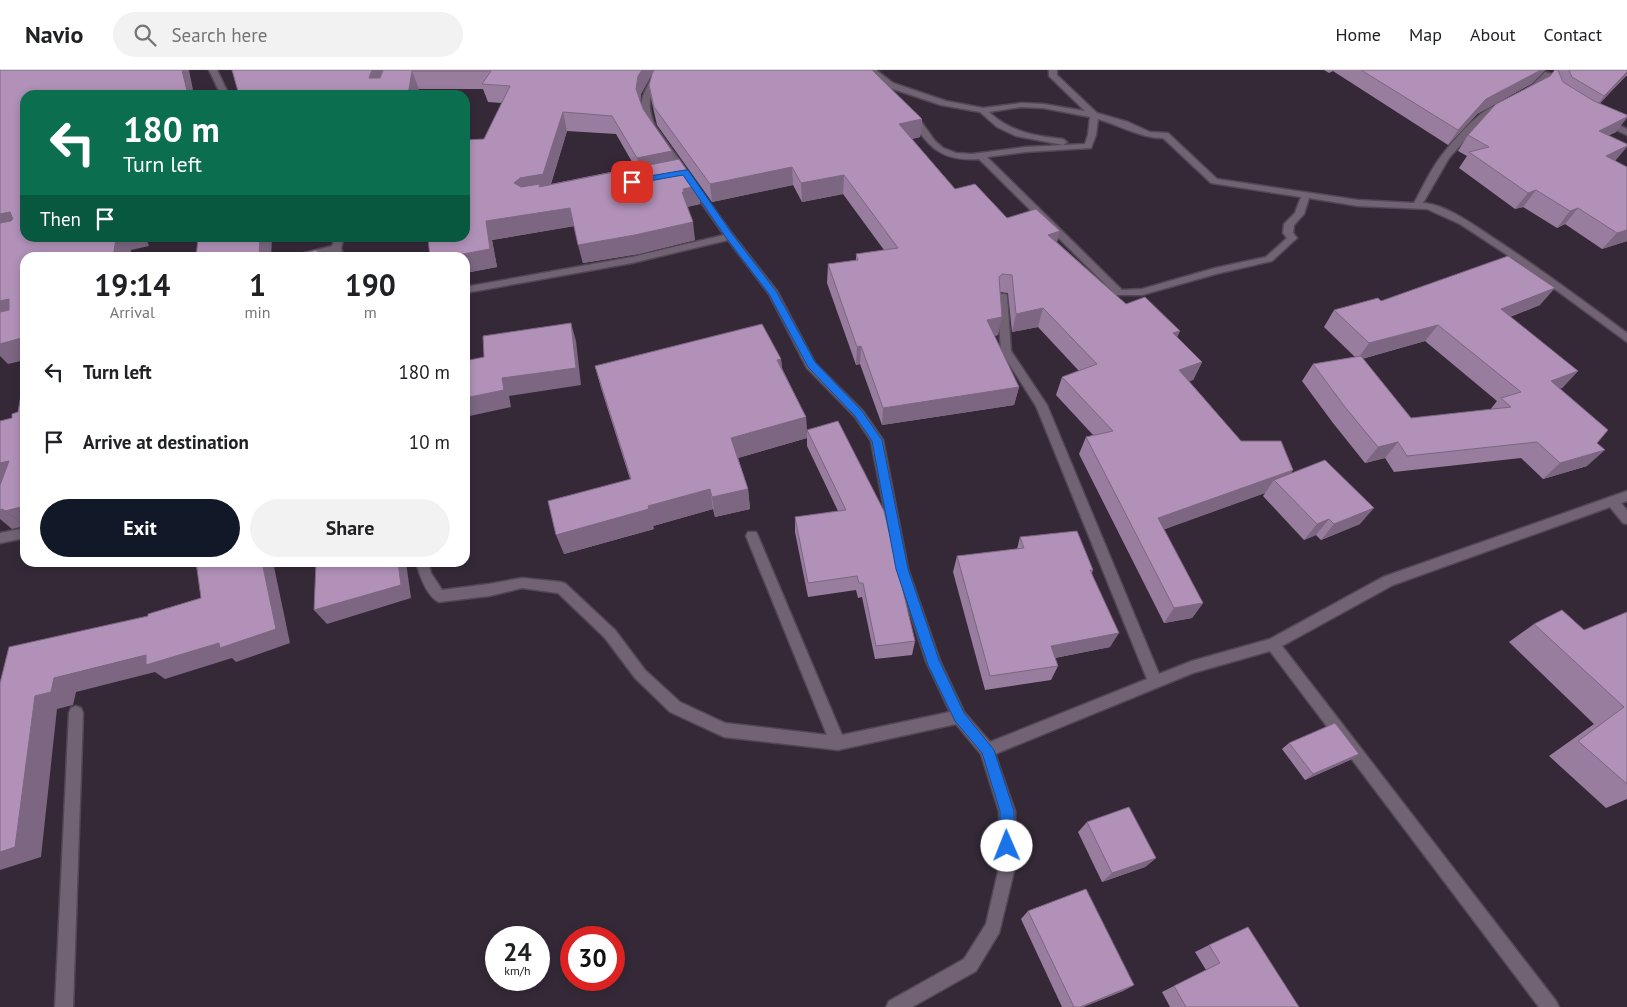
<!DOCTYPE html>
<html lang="en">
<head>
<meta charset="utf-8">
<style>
	body { margin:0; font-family:"PT Sans",sans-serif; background:#f2f2f2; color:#202124; height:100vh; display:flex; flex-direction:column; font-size:19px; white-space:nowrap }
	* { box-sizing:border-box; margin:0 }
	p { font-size:16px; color:#757577 }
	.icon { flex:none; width:28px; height:28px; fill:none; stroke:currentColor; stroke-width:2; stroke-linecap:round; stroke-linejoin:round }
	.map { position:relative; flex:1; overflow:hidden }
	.details { position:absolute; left:20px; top:182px; width:450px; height:315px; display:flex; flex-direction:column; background:#fff; border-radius:15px; box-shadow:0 2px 8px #0003 }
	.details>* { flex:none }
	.hud { position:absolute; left:20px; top:20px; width:450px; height:152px; border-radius:15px; box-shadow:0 2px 8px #0003; background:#0b6e4f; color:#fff; overflow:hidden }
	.speed { position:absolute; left:485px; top:856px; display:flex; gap:10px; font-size:25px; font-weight:700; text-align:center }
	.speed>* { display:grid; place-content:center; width:65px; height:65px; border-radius:50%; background:#fff; box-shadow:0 2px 8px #0003; line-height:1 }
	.speed small { font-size:12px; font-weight:400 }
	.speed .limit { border:8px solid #d22; background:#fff; color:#111 }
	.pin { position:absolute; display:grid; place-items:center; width:42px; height:42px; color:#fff; margin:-21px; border-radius:10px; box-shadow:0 2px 8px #0006 }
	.me { position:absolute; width:55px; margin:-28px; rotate:359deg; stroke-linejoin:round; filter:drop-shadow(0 0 4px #0008) }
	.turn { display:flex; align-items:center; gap:18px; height:105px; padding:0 20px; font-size:22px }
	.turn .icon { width:65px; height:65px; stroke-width:2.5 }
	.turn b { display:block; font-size:35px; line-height:42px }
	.then { display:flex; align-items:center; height:48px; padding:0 20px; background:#0003; gap:10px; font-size:19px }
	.eta { display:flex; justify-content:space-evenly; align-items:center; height:85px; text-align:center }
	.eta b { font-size:30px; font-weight:700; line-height:35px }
	.cta { display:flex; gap:10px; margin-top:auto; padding:10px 20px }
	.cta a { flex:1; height:58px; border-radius:30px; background:#111827; color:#fff; font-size:20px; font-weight:700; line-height:58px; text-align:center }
	.cta a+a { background:#f2f2f2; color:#202124 }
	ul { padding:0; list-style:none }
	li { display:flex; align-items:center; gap:15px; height:70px; padding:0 20px }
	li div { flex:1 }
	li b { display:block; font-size:19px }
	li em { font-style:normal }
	header { display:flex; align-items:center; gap:30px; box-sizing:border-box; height:70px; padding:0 25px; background:#fff; border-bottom:1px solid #e0e0e0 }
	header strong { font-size:24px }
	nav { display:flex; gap:28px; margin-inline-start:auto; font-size:18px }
	.search { width:350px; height:45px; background:#f2f2f2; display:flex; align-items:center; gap:12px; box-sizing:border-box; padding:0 18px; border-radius:28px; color:#757577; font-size:19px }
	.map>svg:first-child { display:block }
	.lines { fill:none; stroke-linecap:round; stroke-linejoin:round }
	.street-casing { stroke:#524754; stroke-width:3 }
	.street { fill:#716374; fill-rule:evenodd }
	.wall { fill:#987d9e; fill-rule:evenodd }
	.shaded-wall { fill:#7c6681 }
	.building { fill:#b191b8; stroke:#7c6681 }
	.route { fill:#1a73e8; stroke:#114b97 }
</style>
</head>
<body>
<header>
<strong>Navio</strong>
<div class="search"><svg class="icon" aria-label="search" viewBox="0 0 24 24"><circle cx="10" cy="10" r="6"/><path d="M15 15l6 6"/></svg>Search here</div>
<nav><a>Home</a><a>Map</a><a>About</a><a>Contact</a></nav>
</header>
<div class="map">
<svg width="1627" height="937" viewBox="0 0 1627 937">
	<rect width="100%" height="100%" fill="#352938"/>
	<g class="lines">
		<defs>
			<g id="street">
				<polygon points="209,0 217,0 229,25 221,25"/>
				<path d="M656,0h8c-12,24 -20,29 -9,56l78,109 44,56 38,72 48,48 20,29 25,129 32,92 24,51 26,30 157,-63 -111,-273 -35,-55 -4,-55 1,-2h8l1,2 4,55 36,54 112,269 33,-13 78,-22 113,-62 244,-86v10l-6,2 6,7v14l-4,-1 -13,-16 -217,78 -111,61 274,355 3,6h-20l-269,-356 -77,22 -198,81 20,57 1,52 -17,70 -23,38 -64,36h-26l3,-6 75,-42 22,-35 14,-61 -1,-52 -18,-57 -25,-30 -118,26 -114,-13 -54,-25 -35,-34 -30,-40 -47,-45 -36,-5 -33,8 -50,6c-12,-5 -20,-28 -23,-40h12l3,11 11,17 47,-6 33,-6 39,4 5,2 49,46 30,40 35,32 45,21 102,12 -81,-199 2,-4h8l2,4 84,199 108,-23 -24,-51 -30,-92 -25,-128 -16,-24 -48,-49 -38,-74 -41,-54 -96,23 -167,30v-6l167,-30 92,-22 -77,-109c-11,-27 -3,-32 9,-56z"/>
				<path d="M867,0h9l17,13 53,18 37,7 38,-5 22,1 42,7 -36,-35v-6h8v5l40,38 31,9 22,10 18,1 49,46 141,21 56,3c9,-16 17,-34 28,-48 11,-14 43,-53 62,-51v4l-20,11 -35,39 -26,45c22,1 51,22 69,34 46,30 90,63 135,96v9l-109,-80 -58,-38 -33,-15 -69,-3 -49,-8 -5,16 -10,11 -1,8 4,5 -25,23 -56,13 -74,21h-26l-137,-136c-40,3 -52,-14 -71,-44l7,-2 20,28 8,7 13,5 16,1 53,-7 60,-3 3,-9 2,-18 -47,-9 -22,-1 -32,5c21,20 46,24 74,27l4,3 -4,3 -47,-9 -19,-9 -17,-15 -39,-7 -54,-18zM1098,49c21,6 42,19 65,19l48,45 90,14 -6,16 -11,11 -1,9 4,5 -21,19 -51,11 -73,21 -20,1 -135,-133 38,-5 66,-4 5,-13z"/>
				<polygon points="1545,2 1552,4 1535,22 1529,22 1529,18"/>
				<polygon points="1600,49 1606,49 1627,59 1627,65 1600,53"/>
				<polygon points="335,168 344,168 341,178 344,188 334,188 332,182 306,188 284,188 332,176"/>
				<polygon points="25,458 25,468 0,473 0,463"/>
				<polygon points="76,636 81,638 83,643 73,937 55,937 69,643 71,638"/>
			</g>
		</defs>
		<use href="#street" class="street-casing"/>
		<use href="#street" class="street"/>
	</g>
	<g class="wall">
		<path d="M232,0h422l-13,24 -1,7 3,8 30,51 25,26 2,18 -13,3 8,33 -57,14 -55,9 -9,-37 -82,14 5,27 -32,6v-15l19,-119 18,-36 -14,-1 -5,-13h-64zM567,61l49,3 19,33 -84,17z"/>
		<polygon points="1324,0 1545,0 1531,14 1477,44 1448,75 1333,1 1329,3"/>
		<polygon points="1554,0 1627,0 1627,6 1626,6 1600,33 1616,62 1609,65 1616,91 1627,171 1602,179 1565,154 1557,158 1523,137 1515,139 1459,98 1467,86 1458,81 1468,65 1550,6 1554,1"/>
		<polygon points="649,15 922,49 920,67 912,69 955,119 1007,148 1057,172 1126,234 1177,267 1202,292 1193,310 1189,311 1241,371 1293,400 1291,403 1360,454 1321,470 1316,465 1304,470 1263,426 1265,423 1164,459 1203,533 1192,548 1164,553 1079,384 1086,367 1093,365 1056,325 1062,307 1079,301 1038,257 1012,262 1008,223 1000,222 998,265 994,266 1019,317 1014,335 882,355 860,294 856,295 827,213 828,194 856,190 856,184 884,180 843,124 802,132 793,115 712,132 657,55 652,33"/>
		<path d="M1381,231l159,4 -30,12 68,54 -16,17h-2l37,55 -10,23 -44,13 -22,-21 -127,14 -9,-14 -20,5 -32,-40 -31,-42 11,-17 42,-7 -31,-30 10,-17zM1425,271l72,60 -7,9 -79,8 -49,-59z"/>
		<polygon points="781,289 782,298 806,347 807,368 738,388 748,419 750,439 715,447 713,439 653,456 654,459 564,484 630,409 601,318 595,296"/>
		<polygon points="807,360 915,571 912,585 875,589 862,527 858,528 856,520 808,527 795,462 795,447 838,441 807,376"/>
		<polygon points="1020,467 1093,500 1092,503 1110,577 1055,588 1058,596 1051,610 985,620 953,502 957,486 1017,479"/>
		<polygon points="1627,542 1627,729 1606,738 1549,686 1594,654 1509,572 1534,554 1584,560"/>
		<polygon points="1289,673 1359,684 1350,690 1305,710 1282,679"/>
		<polygon points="1087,752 1156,788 1145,797 1102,812 1078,762"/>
		<polygon points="1028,841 1134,915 1123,921 1083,937 1062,937 1021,849"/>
		<polygon points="1209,875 1299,937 1170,937 1162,922 1206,900 1195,882"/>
	</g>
	<g class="shaded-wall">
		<polygon points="182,0 189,0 194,25 188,25"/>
		<polygon points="372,0 386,0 377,25 369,8"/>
		<polygon points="642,0 654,0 641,24 640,37 636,19 638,6"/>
		<polygon points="1541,0 1545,0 1531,14 1477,44 1448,75 1458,60 1486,29"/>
		<polygon points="412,1 419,19 418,25 408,25"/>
		<polygon points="1627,2 1627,4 1593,41 1604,26"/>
		<polygon points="563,42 567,61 548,122 526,126 514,113"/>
		<polygon points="1627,47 1627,48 1616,62 1587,77 1599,61"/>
		<polygon points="922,49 920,67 898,72 899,54"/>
		<polygon points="1627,76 1627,77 1615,91 1606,86"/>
		<polygon points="672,81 675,100 640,106 637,88"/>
		<polygon points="792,97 793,115 712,132 710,114"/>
		<polygon points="844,105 843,124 802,132 801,113"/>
		<polygon points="698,116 700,134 686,137 682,122 683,119"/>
		<polygon points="1536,120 1523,137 1515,139 1528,123"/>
		<polygon points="570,138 575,156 492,170 497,197 465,203 465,188 442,188 486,151"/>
		<polygon points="1578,138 1565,154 1557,158 1570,141"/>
		<polygon points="10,142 25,159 0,166 0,144"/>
		<polygon points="693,152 695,170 638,184 583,193 578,175"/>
		<polygon points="1627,160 1627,171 1602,179 1617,163"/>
		<polygon points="1060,161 1055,180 1048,165"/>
		<polygon points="116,168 146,168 149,176 131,180 130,188 113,188"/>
		<polygon points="260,168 272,168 271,188 259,188"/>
		<polygon points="317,180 322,188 318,188"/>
		<polygon points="1555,218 1540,235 1487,256 1501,239"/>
		<polygon points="9,229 25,246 0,253 0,231"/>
		<polygon points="1043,238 1038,257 1012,262 1016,244"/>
		<polygon points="1002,247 998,265 983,268 987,250"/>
		<polygon points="571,253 576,271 581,315 509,326 511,337 465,347 465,328 502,308"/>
		<polygon points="1438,255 1425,271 1357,290 1369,273"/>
		<polygon points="1180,261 1172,279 1173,263"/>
		<polygon points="25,267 25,290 8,294 0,286 0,274"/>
		<polygon points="861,276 860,294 856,295 857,277"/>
		<polygon points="781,289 782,311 777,290"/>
		<polygon points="1202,292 1193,310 1171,318 1179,300"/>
		<polygon points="1578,301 1562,318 1535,327 1551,311"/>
		<polygon points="1019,317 1014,335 882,355 883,338"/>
		<polygon points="806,347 807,368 734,389 731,368"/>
		<polygon points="1398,372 1385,388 1365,393 1378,377"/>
		<polygon points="1605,380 1587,396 1543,409 1560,393"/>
		<polygon points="9,391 0,415 0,393"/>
		<polygon points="1293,400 1281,417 1274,410 1265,423 1149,465 1158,448"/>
		<polygon points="710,419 713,439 653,456 654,459 564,484 556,465 648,436"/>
		<polygon points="748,419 750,439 715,447 712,427"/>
		<polygon points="25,436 25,456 5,441"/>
		<polygon points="1374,438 1360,454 1321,470 1334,454"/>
		<polygon points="3,439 25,456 12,459 0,449 0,440"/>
		<polygon points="1329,449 1316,465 1304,470 1317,454"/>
		<polygon points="262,492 273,492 290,573 236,592 232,588 165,609 155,602 76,622 73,635 57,639 41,787 0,800 0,782 35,626 54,608 146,585"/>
		<polygon points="398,492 406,492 411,528 327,554 314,540"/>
		<polygon points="1203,533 1192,548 1164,553 1174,538"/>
		<polygon points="1119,563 1110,577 1044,590 1051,576"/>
		<polygon points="1359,684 1350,690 1305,710 1313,704"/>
		<polygon points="1156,788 1145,797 1102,812 1112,803"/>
		<polygon points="1134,915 1123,921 1083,937 1080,937"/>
	</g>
	<g class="building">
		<polygon points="0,0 182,0 188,25 25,25 25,168 116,168 113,188 25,188 25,267 0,274 0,242 9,240 9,229 0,231 0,153 11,151 13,149 10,142 0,144"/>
		<polygon points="232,0 372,0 369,8 380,8 383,0 642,0 638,6 636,19 643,39 672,81 637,88 612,46 563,42 543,104 520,108 514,113 521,117 540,114 539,117 679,89 698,116 683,119 684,122 682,122 693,152 635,165 578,175 570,138 486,151 490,179 442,188 430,188 428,168 465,168 465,70 484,69 510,16 482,14 491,1 412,1 408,25 239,25"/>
		<polygon points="654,0 872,0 922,49 899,54 955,119 975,114 1007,148 1036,139 1060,161 1048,165 1126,234 1145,227 1180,261 1173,263 1202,292 1179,300 1241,371 1281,371 1293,400 1158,448 1203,533 1174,538 1086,367 1113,361 1062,307 1097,294 1043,238 1016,244 1012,205 1002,204 999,207 1002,247 987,250 1019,317 883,338 861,276 857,277 828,194 858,190 856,184 898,178 844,105 801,113 792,97 710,114 654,37 649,15 652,4"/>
		<polygon points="1361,0 1541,0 1486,29 1458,60"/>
		<polygon points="1555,0 1558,0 1563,12 1594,31 1627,45 1627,47 1599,61 1627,74 1627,76 1606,86 1627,97 1627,160 1617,163 1578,138 1570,141 1536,120 1528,123 1469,82 1489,77 1468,65 1496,34 1550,6"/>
		<polygon points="1569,0 1627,0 1627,2 1604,26 1572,7"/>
		<polygon points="198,168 260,168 259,188 196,188"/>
		<polygon points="317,180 318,188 283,188"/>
		<polygon points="1508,186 1555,218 1501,239 1578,301 1551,311 1608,360 1597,373 1605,380 1560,393 1537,372 1407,386 1398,372 1378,377 1345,337 1313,294 1361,286 1411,348 1511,337 1501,328 1521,322 1438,255 1369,273 1334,240 1378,228 1381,231"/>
		<polygon points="571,253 576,298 502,308 504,320 465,328 465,291 484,287 483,266"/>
		<polygon points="762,254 781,289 777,290 806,347 731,368 748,419 712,427 710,419 648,436 649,439 556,465 548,431 631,409 595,296"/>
		<polygon points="25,302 25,436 5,441 3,439 0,440 0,415 9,391 0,393 0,351 12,348 12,344 18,342"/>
		<polygon points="838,351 884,441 915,571 876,576 863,513 859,513 857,506 808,513 795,447 846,440 807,360"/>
		<polygon points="1325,390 1374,438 1334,454 1329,449 1317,454 1274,410"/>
		<polygon points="1077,461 1093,500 1090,500 1119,563 1051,576 1058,596 990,606 957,486 1024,478 1020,467"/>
		<polygon points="196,492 262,492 276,559 220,578 219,573 146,595 146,585 54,608 51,622 35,626 15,777 0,782 0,613 9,577 148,546 148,544 201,528"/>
		<polygon points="316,492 398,492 401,515 314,540"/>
		<polygon points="1562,540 1584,560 1627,542 1627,714 1578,671 1624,637 1534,554"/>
		<polygon points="1335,653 1359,684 1313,704 1289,673"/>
		<polygon points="1129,737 1156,788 1112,803 1087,752"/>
		<polygon points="1086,819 1134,915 1080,937 1074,937 1028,841"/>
		<polygon points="1248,857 1299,937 1186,937 1174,916 1220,893 1209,875"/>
	</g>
	<polygon class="route" points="685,100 688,100 733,165 776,221 815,292 862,341 882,370 908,499 939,590 964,643 994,680 1014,741 1014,776 1012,781 1007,783 1002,781 1000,776 1000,741 982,683 955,651 928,595 896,499 872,371 855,346 808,297 769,224 727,169 683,105 632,114 628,112 632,109"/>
</svg>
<div class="speed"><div>24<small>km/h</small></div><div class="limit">30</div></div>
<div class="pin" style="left:632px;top:112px;background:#d93025"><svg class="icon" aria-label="arrive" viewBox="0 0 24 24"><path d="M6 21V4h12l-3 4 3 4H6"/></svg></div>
<svg class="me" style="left:1007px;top:776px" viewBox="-20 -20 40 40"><circle r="19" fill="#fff"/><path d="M0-13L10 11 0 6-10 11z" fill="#1a73e8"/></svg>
<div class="hud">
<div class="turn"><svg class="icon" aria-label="left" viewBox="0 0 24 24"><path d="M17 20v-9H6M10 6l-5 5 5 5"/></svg><div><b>180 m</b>Turn left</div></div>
<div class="then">Then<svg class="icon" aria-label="arrive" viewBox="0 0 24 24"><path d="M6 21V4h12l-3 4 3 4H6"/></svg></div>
</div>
<section class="details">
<div class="eta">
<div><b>19:14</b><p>Arrival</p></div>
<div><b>1</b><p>min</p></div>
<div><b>190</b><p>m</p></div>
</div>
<ul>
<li><svg class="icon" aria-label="left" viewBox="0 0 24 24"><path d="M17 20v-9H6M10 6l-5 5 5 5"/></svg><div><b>Turn left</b></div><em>180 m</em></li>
<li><svg class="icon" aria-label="arrive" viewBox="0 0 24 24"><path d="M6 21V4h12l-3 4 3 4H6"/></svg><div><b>Arrive at destination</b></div><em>10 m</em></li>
</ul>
<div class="cta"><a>Exit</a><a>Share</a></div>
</section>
</div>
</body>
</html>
